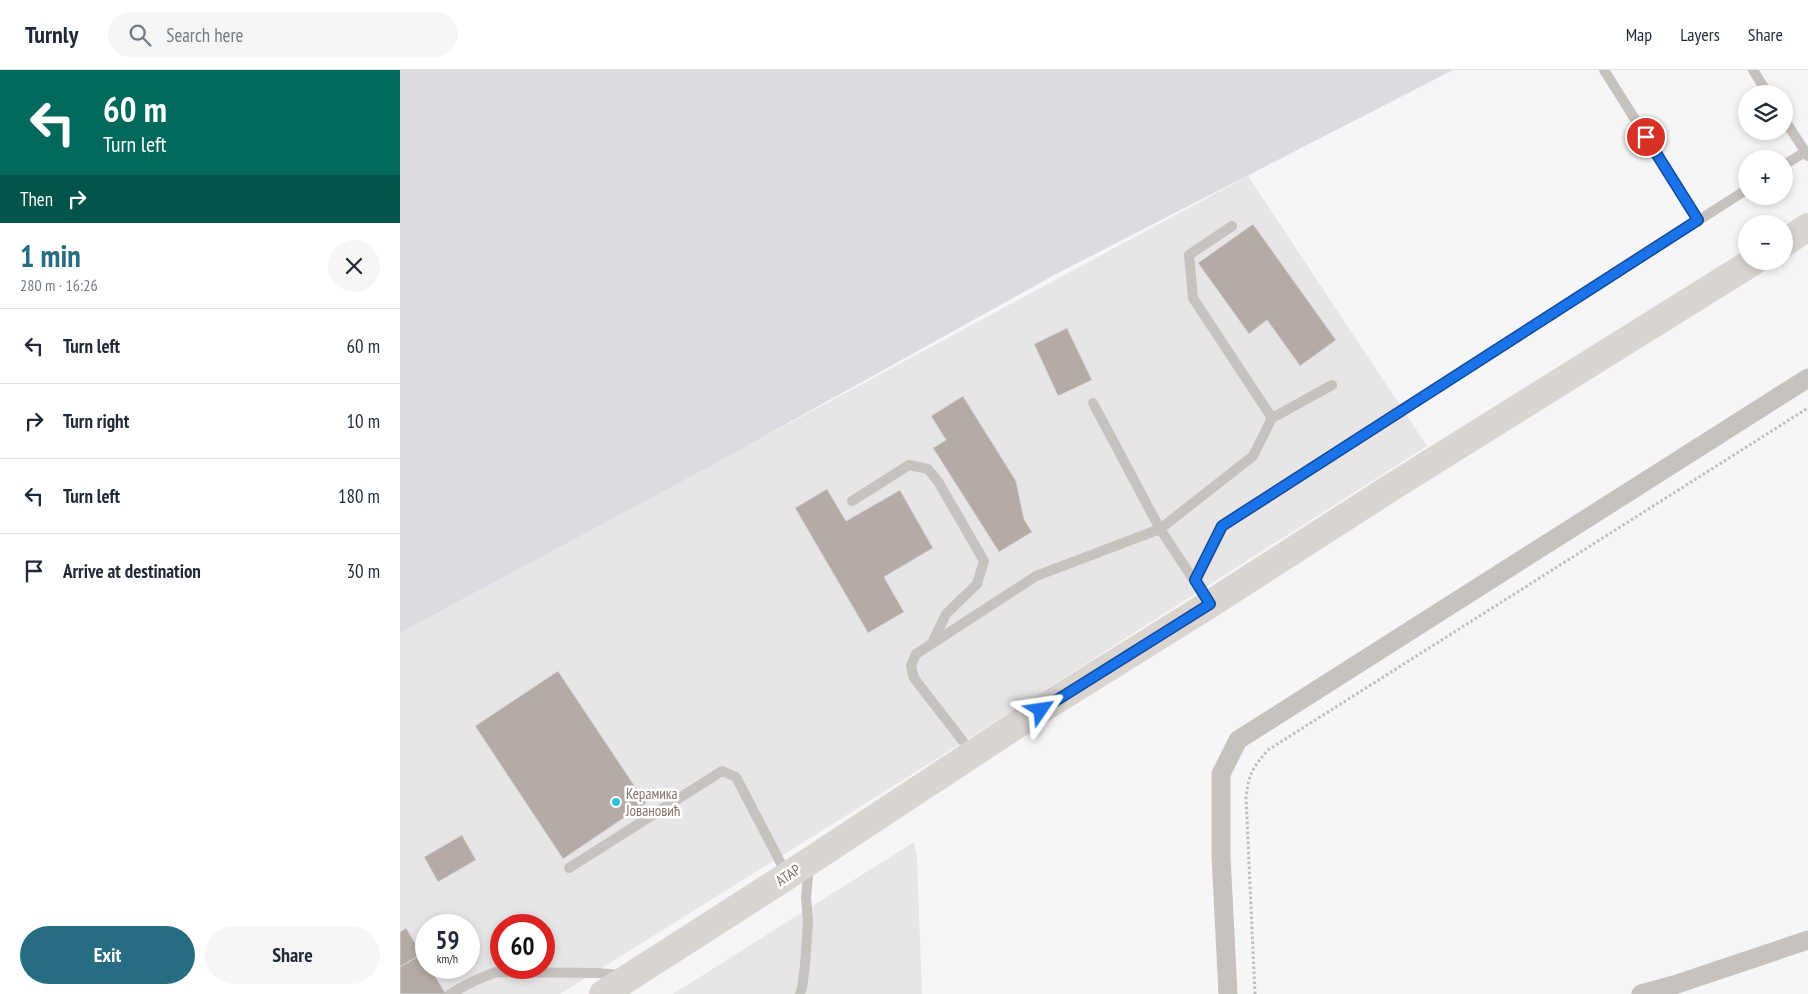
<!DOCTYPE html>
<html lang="en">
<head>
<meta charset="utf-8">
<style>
	body { margin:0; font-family:"PT Sans Narrow",sans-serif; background:#f6f6f7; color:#1f2937; height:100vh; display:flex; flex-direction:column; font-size:19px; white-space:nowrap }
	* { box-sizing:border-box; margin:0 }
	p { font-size:16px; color:#747a83 }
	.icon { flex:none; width:28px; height:28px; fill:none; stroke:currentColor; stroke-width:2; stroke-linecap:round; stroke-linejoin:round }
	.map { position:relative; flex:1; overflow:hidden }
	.details { display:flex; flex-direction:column; background:#fff; width:400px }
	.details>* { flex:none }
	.guide { background:#00695c; color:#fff; overflow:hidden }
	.tools { position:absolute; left:1338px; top:15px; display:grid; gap:10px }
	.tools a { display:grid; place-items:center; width:55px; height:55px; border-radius:50%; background:#fff; box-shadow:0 2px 8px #0003; font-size:25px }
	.speed { position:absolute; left:15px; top:844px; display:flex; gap:10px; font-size:25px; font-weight:700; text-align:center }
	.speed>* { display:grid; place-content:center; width:65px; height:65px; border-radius:50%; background:#fff; box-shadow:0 2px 8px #0003; line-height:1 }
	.speed small { font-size:12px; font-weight:400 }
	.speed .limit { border:8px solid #d22; background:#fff; color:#111 }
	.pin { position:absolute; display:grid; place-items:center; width:42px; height:42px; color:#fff; margin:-21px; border:2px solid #fff; border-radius:50%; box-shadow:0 1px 5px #0007 }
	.me { position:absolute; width:55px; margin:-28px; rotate:58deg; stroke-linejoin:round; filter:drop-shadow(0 0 4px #0008) }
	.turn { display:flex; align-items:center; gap:18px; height:105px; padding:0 20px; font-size:22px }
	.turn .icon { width:65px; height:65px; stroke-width:2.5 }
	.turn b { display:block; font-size:35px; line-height:42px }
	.then { display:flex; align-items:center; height:48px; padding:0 20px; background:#0003; gap:10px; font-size:19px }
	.round { display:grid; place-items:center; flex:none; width:52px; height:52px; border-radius:26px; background:#f6f6f7 }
	.head { display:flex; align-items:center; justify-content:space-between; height:85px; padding:0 20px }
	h1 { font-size:30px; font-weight:800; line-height:38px; color:#266d83 }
	.primary-button { display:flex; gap:10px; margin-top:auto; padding:10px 20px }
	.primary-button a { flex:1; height:58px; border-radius:30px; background:#266d83; color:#fff; font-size:20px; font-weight:800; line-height:58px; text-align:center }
	.primary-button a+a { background:#f6f6f7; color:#1f2937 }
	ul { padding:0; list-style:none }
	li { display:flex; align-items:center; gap:15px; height:75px; padding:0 20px; border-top:1px solid #e0e1e3 }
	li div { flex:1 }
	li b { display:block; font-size:19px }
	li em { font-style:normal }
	header { display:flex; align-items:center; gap:30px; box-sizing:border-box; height:70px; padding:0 25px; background:#fff; border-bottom:1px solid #e0e1e3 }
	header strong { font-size:24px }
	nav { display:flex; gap:28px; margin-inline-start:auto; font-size:18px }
	.search { width:350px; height:45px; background:#f6f6f7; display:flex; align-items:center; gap:12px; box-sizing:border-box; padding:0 18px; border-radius:28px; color:#747a83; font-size:19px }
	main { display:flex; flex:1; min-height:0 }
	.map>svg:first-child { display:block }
	.built { fill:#e7e5e6; fill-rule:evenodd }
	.green { fill:#dddae2 }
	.building { fill:#b5aba6; stroke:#d8d8da }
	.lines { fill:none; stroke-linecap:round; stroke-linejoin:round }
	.path { stroke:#c0bcba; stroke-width:3; stroke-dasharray:2.5 2.5; stroke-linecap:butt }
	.lane { stroke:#c8c2bf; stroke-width:10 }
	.street { stroke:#c8c2bf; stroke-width:19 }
	.primary { stroke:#dbd5d2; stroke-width:28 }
	.route-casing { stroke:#114b97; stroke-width:12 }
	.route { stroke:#1a73e8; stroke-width:9 }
	.poi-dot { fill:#2fc0df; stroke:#fff; stroke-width:2 }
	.labels { text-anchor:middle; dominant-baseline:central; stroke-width:5; stroke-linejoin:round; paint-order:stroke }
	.poi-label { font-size:15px; fill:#867368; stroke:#fff; text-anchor:start }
	.street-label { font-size:15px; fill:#867368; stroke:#fff }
</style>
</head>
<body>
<header>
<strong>Turnly</strong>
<div class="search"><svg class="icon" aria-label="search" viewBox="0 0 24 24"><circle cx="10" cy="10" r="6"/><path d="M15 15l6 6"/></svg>Search here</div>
<nav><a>Map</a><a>Layers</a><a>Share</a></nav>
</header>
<main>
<section class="details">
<div class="guide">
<div class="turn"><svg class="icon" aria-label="left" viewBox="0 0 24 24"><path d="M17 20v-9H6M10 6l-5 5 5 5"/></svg><div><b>60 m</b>Turn left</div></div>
<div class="then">Then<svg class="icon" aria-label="right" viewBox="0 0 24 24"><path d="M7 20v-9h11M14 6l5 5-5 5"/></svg></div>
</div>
<div class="head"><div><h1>1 min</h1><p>280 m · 16:26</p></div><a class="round"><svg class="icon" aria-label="close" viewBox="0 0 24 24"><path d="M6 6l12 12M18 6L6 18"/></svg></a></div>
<ul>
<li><svg class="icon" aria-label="left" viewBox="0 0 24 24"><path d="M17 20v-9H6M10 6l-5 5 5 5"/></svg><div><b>Turn left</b></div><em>60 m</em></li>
<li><svg class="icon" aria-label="right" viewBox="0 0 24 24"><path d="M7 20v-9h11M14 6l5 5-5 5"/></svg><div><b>Turn right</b></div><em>10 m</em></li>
<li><svg class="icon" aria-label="left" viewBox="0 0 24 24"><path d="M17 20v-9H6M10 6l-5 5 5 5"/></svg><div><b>Turn left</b></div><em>180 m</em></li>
<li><svg class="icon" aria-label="arrive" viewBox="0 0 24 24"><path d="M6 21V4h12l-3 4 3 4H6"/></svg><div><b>Arrive at destination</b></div><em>30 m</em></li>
</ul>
<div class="primary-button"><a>Exit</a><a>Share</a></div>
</section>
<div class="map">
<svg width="1408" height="924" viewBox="0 0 1408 924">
	<rect width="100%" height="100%" fill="#f6f6f8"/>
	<g class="built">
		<path d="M848,106l179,270 -508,324 -359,224h-160v-361zM26,855h43v43h-43zM101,855h43v43h-43z"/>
		<polygon points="514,772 517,788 522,924 273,924"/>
	</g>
	<polygon class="green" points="0,0 1053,0 658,203 327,387 0,563"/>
	<g class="building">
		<polygon points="853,154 936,270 900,296 867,250 849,264 798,193"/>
		<polygon points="667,258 692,310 658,326 634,274"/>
		<polygon points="563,326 616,411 624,449 632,462 599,482 533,378 546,370 531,346"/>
		<polygon points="427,419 446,451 500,420 533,478 484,507 504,542 468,563 395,438"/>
		<polygon points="158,601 246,733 163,789 75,656"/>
		<polygon points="62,765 76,790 38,812 24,787"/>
		<polygon points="6,858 22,884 0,897 0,862"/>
		<polygon points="22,884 26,891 26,898 30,898 46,924 0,924 0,897"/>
	</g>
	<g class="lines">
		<path class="path" d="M855,924l-9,-197c3,-23 6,-29 22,-47l540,-342"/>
		<g class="lane">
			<polyline points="1204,0 1299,151"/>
			<polyline points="1353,0 1368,24"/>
			<polyline points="1384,49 1408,86"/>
			<polyline points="1384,95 1405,82"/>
			<polyline points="832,156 789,185 793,228 872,348"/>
			<polyline points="452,431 509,395 528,399 539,413 584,491 577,514 546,544 532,573"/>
			<polyline points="795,510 822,456 1346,120"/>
			<polyline points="809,533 760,459 853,386 872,348 932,315"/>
			<polyline points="572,683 514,608 511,596 516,584 636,506 760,459 693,333"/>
			<polyline points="169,798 322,701 336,707 387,805"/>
			<polyline points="50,924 76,910 96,902 197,903 221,905"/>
			<polyline points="400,924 402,918 405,895 408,852 406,827 409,796"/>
		</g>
		<g class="street">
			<polyline points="828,924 821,786 821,704 838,670 1408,308"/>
			<polyline points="1241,924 1274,915 1408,870"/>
		</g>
		<g class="primary">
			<polyline points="1384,173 1408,157"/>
			<polyline points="203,924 387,806 624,650 810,534 995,415 1354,191"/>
		</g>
	</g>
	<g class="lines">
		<defs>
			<polyline id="route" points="641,640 810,534 795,510 822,456 1298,150 1246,67"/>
		</defs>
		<use href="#route" class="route-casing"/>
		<use href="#route" class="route"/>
	</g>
	<circle class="poi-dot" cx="216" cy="732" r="5"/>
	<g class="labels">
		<g class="poi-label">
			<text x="226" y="723">Керамика<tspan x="226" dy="17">Јовановић</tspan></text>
		</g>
		<g class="street-label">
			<text transform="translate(388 805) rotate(-34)">АТАР</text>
		</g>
	</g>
</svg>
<div class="tools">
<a><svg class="icon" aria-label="layers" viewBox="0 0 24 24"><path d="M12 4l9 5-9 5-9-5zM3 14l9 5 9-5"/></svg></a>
<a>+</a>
<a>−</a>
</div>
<div class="speed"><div>59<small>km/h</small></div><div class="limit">60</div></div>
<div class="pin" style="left:1246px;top:67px;background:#d93025"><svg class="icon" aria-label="arrive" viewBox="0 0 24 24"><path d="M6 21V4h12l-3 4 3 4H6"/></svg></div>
<svg class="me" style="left:641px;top:640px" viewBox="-20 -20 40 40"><path d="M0-17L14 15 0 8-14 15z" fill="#1a73e8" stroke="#fff" stroke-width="4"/></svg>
</div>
</main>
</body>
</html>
